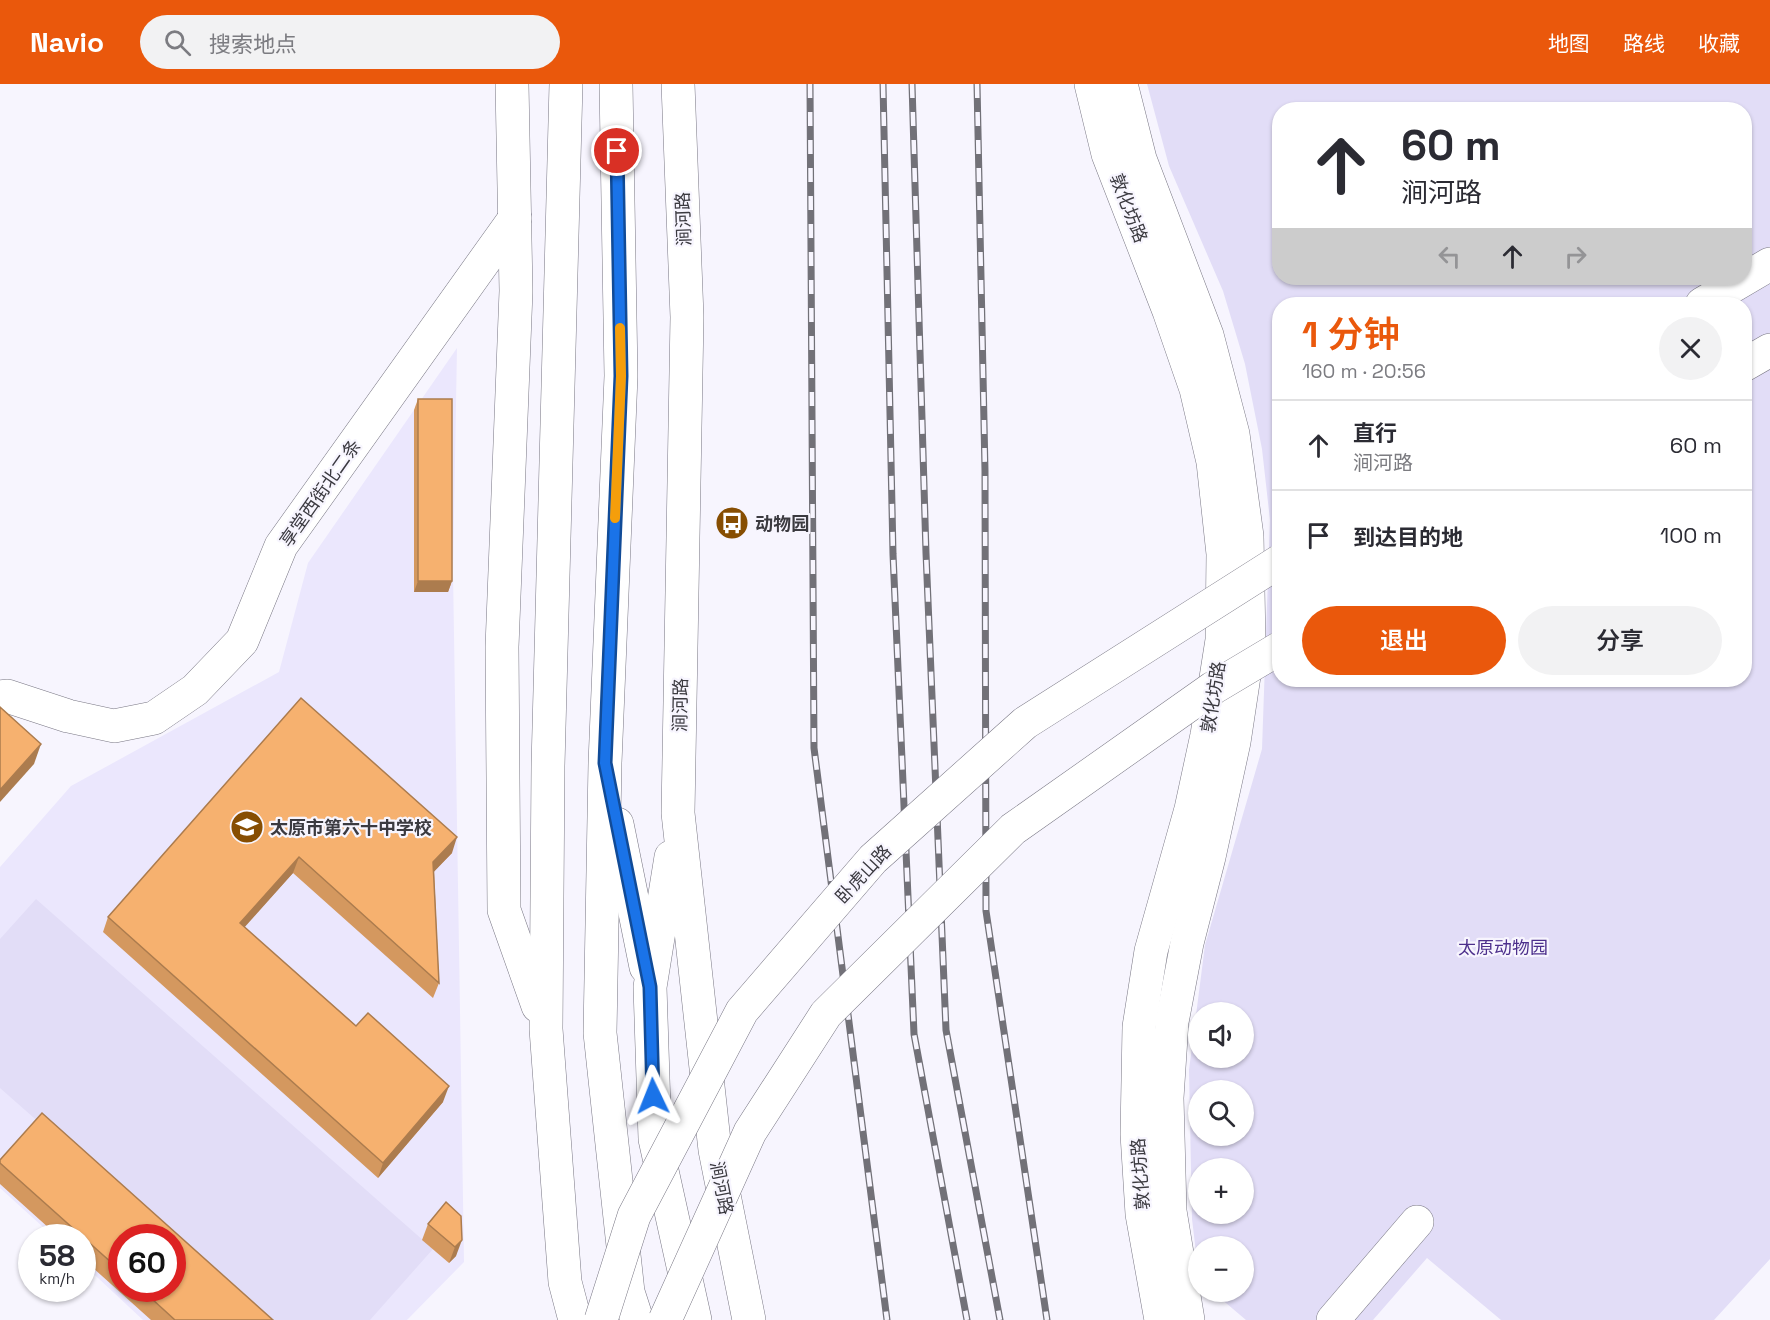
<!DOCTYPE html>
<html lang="zh">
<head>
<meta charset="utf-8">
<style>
	body { margin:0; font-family:"Space Grotesk","Noto Sans SC",sans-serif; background:#f2f2f3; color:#2b2b33; height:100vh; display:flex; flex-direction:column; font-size:22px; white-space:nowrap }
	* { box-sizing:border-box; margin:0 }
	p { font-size:20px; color:#7c7c81 }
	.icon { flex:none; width:33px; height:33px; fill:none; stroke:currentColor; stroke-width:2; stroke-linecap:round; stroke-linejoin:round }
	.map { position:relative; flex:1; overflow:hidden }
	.details { position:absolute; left:1272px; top:213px; width:480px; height:390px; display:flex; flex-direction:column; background:#fff; border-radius:24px; box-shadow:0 2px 4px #0004 }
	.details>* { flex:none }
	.top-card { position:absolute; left:1272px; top:18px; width:480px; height:183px; border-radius:24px; box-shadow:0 2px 4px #0004; background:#fff; color:#2b2b33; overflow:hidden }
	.controls { position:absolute; left:1188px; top:918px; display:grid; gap:12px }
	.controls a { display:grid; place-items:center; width:66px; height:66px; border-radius:50%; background:#fff; box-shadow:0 2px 4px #0004; font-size:30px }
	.speed { position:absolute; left:18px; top:1140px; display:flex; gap:12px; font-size:30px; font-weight:700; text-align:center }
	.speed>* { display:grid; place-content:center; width:78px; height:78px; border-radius:50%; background:#fff; box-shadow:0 2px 4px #0004; line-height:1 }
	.speed small { font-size:15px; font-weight:400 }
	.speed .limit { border:9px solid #d22; background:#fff; color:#111 }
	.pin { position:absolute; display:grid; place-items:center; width:51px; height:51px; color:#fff; margin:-26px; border:3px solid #fff; border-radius:50%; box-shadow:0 2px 6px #0007 }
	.me { position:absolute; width:66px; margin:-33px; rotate:358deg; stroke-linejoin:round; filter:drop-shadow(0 0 4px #0008) }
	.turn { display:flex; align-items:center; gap:21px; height:126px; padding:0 30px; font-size:27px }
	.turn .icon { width:78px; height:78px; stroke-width:2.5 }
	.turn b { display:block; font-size:42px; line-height:51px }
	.lanes { display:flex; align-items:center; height:57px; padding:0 30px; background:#0003; justify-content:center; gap:30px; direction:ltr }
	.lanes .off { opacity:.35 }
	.round { display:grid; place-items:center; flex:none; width:63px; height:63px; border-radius:32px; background:#f2f2f3 }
	.overview { display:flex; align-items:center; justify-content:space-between; height:102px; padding:0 30px }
	h1 { font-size:36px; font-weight:600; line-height:45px; color:#ea580c }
	.primary-button { display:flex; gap:12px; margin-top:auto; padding:12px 30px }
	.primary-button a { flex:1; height:69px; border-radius:36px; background:#ea580c; color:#fff; font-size:24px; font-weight:600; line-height:69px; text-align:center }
	.primary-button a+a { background:#f2f2f3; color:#2b2b33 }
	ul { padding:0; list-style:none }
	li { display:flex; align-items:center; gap:18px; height:90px; padding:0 30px; border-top:2px solid #e1e1e2 }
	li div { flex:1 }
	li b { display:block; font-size:22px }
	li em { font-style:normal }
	header { display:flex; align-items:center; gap:36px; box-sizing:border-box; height:84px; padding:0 30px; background:#ea580c; color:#fff }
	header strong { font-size:28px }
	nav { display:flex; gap:33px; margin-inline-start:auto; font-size:21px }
	.search { width:420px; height:54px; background:#f2f2f3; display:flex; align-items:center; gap:15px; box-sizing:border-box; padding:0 21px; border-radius:33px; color:#7c7c81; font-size:22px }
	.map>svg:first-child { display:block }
	.built { fill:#ebe7fd; fill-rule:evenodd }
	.green { fill:#e2ddf7; fill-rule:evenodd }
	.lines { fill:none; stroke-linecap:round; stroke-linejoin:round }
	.minor-casing { stroke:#797784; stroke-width:34 }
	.major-casing { stroke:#797784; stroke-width:34 }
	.highway-casing { stroke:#797784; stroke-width:34 }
	.minor { stroke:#fff; stroke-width:33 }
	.major { stroke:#fff; stroke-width:33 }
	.highway { stroke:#fff; stroke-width:33 }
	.rail-casing { stroke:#727178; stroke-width:7 }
	.rail { stroke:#f7f5fe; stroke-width:4.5; stroke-dasharray:14; stroke-linecap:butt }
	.highway-bridge-casing { stroke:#797784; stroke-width:34; stroke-linecap:butt }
	.highway-bridge { stroke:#fff; stroke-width:33 }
	.wall { fill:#d4985f; fill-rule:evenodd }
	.shaded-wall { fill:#ac7c4e }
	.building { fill:#f6b16f; stroke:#ac7c4e; stroke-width:1.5 }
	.route-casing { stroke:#114b97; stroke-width:15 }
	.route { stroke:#1a73e8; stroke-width:10 }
	.slow { stroke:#f59e0b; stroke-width:10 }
	.labels { text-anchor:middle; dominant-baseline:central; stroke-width:4.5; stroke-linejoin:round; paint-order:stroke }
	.street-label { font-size:18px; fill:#3b3a40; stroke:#f7f5fe }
	.poi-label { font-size:18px; font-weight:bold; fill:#3b3a40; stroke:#f7f5fe; text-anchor:start }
	.park-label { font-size:18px; fill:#4d308c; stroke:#f7f5fe }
</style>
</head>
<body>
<header>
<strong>Navio</strong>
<div class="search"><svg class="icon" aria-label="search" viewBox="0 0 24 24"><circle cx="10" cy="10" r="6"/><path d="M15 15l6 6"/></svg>搜索地点</div>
<nav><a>地图</a><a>路线</a><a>收藏</a></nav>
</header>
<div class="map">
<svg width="1770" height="1236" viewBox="0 0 1770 1236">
	<rect width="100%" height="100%" fill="#f7f5fe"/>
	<path class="built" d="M457,264l-4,224 11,690 -57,58h-264l-60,-56 -1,-26 -28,-1 -54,-49v-321l71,-81 208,-114 29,-109zM122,1154h50v50h-50z"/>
	<g class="green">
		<path d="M1147,0h623v1175l-56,61h-213l-74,-62 -54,62h-127l-33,-28h31v-46h-46v23l-6,-50 -3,-149 16,-125 57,-196 8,-229 -8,-71 -17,-85 -22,-73 -54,-125zM1280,26h464v168h-464zM1280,220h464v376h-464zM1198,928h46v46h-46zM1198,1006h46v46h-46zM1198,1084h46v46h-46z"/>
		<polygon points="36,815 433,1165 370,1236 262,1236 172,1154 169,1153 0,1004 0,855"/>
	</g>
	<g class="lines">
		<defs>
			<g id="minor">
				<polyline points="1091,0 1108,70 1169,227 1196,305 1213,378 1223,470 1222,556 1207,651 1191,725 1151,867 1139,943 1137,1050 1142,1130 1161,1236"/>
				<polyline points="1121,0 1140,75 1207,251 1233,350 1247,452 1249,559 1234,658 1209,773 1187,859 1172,938 1167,1014 1170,1127 1188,1236"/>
				<polyline points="0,613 7,612 68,632 114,642 154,634 195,606 242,557 281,462 515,134"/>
				<polyline points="1333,1236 1417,1138"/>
			</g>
			<g id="major">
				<polyline points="512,0 516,207 502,563 504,826 538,922"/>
				<polyline points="566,0 548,682 546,945 565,1198 575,1236"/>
				<polyline points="616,0 621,292 605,679 600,949 628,1208 637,1236"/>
				<polyline points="678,0 687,233 678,729 715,1066 749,1236"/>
				<polyline points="617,740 646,883"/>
				<polyline points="671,773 650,903 655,1055 695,1236"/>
			</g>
			<g id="highway">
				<polyline points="1702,220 1770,180"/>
				<polyline points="1744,281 1770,266"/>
			</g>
		</defs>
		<use href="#minor" class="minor-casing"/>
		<use href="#major" class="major-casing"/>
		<use href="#highway" class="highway-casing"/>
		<use href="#minor" class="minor"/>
		<use href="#major" class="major"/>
		<use href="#highway" class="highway"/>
		<defs>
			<g id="rail">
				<polyline points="810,0 814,664 887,1236"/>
				<polyline points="883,0 893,470 914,950 967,1236"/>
				<polyline points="912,0 926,469 946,946 1000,1236"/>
				<polyline points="977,0 985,387 986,827 1047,1236"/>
			</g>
		</defs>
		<use href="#rail" class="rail-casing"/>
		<use href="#rail" class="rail"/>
		<defs>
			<g id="highway-bridge">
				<polyline points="601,1236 634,1132 742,927 873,775 1025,639 1280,477"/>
				<polyline points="665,1236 750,1048 826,930 1013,745 1213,604 1280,564"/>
			</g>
		</defs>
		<use href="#highway-bridge" class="highway-bridge-casing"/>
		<use href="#highway-bridge" class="highway-bridge"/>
	</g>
	<g class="wall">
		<polygon points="418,315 452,497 448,508 414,508 414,326"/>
		<polygon points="301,614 452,769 434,787 439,899 433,914 293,789 244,843 443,1018 378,1094 103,848 108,833"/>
		<path d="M0,1076l273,160h-122l-69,-62v-20h-22l-60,-54zM122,1154l50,50h-50z"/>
		<polygon points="461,1132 456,1172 449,1179 422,1156 428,1140"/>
	</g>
	<g class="shaded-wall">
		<polygon points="418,497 452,497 448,508 414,508"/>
		<polygon points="41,660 34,680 0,718 0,706"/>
		<polygon points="457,753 452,769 428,794 433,778"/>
		<polygon points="299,773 293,789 234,855 240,839"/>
		<polygon points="449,1002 443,1018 378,1094 383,1079"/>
		<polygon points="462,1156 456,1172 449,1179 455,1163"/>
	</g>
	<g class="building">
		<rect x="418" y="315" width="34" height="182"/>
		<polygon points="301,614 457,753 433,778 439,899 299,773 240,839 356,942 368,929 449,1002 383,1079 108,833"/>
		<polygon points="0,623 41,660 0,706"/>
		<polygon points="42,1029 273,1236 175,1236 140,1204 172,1204 172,1154 122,1154 122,1188 0,1079 0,1076"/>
		<polygon points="446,1118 461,1132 462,1156 455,1163 428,1140"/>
	</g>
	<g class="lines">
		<defs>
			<polyline id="route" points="617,67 621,292 605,679 650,903 653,1012"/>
		</defs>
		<use href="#route" class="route-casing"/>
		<use href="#route" class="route"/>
		<polyline class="slow" points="615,434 621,292 620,244"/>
	</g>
	<defs>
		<symbol id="bus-disc" viewBox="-11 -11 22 22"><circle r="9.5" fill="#874e02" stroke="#f7f5fe"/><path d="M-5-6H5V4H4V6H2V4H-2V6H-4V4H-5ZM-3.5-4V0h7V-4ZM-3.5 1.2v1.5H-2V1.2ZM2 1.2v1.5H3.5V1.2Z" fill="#fff"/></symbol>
		<symbol id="school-disc" viewBox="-11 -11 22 22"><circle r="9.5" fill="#874e02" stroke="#f7f5fe"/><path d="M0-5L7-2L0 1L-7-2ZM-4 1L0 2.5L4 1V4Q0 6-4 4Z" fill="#fff"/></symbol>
	</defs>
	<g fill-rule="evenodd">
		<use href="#bus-disc" x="713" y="420" width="38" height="38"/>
		<use href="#school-disc" x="228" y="724" width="38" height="38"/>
	</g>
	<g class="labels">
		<g class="street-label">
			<text transform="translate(1129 124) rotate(69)">敦化坊路</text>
			<text transform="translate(683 135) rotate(-92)">涧河路</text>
			<text transform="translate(320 409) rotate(-55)">享堂西街北二条</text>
			<text transform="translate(1213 613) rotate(-81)">敦化坊路</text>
			<text transform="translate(680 621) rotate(-89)">涧河路</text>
			<text transform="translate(863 790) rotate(-47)">卧虎山路</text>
			<text transform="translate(1140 1090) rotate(-94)">敦化坊路</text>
			<text transform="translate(722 1104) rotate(79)">涧河路</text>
		</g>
		<g class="poi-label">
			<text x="755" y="439">动物园</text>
			<text x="270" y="743">太原市第六十中学校</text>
		</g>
		<g class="park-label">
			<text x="1503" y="863">太原动物园</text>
		</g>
	</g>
</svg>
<div class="controls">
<a><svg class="icon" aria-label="sound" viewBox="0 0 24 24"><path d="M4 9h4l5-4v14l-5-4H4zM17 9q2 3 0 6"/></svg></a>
<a><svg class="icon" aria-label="search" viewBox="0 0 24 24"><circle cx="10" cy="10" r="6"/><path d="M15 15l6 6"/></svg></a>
<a>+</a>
<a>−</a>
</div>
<div class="speed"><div>58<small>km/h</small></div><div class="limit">60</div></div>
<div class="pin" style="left:617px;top:67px;background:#d93025"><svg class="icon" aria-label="arrive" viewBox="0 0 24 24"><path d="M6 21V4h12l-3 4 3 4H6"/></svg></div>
<svg class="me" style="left:653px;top:1012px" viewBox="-20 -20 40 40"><path d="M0-17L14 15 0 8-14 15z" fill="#1a73e8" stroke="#fff" stroke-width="4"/></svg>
<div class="top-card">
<div class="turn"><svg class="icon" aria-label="ahead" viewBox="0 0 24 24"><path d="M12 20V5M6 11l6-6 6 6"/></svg><div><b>60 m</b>涧河路</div></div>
<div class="lanes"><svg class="icon off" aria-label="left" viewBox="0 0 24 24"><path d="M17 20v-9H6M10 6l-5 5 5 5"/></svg><svg class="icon" aria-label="ahead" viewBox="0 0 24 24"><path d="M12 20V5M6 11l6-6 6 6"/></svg><svg class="icon off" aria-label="right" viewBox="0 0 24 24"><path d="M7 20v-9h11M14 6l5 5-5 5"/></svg></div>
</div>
<section class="details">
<div class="overview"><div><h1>1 分钟</h1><p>160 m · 20:56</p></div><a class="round"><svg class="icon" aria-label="close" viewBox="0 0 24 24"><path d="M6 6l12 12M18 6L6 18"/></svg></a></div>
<ul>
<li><svg class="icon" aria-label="ahead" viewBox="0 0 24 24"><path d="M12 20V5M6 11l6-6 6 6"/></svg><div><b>直行</b><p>涧河路</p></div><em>60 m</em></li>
<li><svg class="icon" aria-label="arrive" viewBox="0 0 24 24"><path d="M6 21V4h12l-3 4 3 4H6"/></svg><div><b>到达目的地</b></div><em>100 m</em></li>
</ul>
<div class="primary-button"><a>退出</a><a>分享</a></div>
</section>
</div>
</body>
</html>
